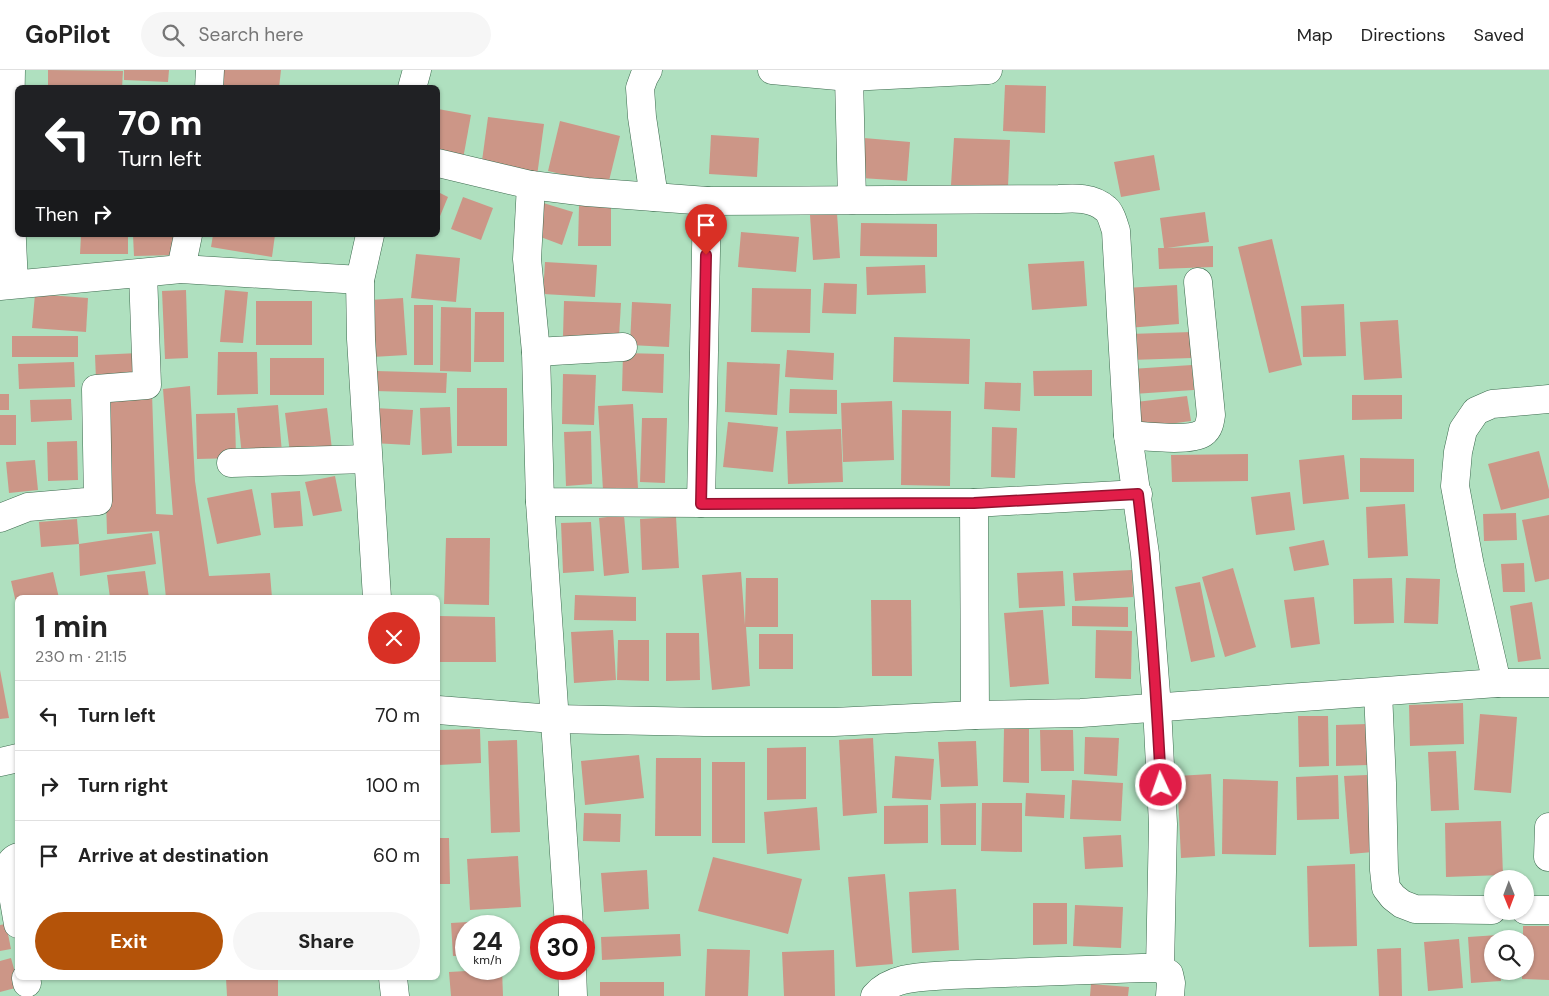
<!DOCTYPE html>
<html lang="en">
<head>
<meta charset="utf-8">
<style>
	body { margin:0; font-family:"DM Sans",sans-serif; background:#f6f6f6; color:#222; height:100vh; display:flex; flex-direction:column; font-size:19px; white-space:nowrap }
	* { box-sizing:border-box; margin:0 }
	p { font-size:16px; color:#767676 }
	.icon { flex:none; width:28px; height:28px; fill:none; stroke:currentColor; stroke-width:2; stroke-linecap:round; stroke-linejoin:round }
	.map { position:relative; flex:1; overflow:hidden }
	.panel { position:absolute; left:15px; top:525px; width:425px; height:385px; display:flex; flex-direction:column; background:#fff; border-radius:8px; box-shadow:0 1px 4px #0004 }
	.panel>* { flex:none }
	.guide { position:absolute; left:15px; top:15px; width:425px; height:152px; border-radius:8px; box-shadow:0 1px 4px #0004; background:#202124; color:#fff; overflow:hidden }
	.needle { width:32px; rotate:179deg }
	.buttons { position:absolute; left:1484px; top:800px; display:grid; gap:10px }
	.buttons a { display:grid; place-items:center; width:50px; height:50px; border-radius:50%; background:#fff; box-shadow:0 1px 4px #0004; font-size:25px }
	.speed { position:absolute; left:455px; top:845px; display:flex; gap:10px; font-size:25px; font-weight:700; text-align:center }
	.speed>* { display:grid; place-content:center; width:65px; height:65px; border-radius:50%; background:#fff; box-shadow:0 1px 4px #0004; line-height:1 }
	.speed small { font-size:12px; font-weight:400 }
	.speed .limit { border:8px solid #d22; background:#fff; color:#111 }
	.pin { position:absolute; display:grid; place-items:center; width:42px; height:42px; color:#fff; margin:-51px -21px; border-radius:50% 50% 50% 0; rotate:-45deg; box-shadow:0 0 5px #0007 }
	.pin .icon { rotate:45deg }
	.me { position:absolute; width:55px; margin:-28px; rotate:357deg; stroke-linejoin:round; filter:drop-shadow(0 0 4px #0008) }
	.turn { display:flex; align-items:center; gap:18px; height:105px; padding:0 20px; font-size:22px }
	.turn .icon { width:65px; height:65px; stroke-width:2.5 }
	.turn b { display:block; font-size:35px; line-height:42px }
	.then { display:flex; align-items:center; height:48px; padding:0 20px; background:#0003; gap:10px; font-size:19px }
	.round { display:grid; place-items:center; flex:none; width:52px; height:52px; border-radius:26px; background:#f6f6f6 }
	.overview { display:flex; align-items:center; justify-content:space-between; height:85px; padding:0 20px }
	h1 { font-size:30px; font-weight:700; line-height:38px }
	.primary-button { display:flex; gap:10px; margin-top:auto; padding:10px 20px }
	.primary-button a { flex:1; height:58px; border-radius:30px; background:#b45309; color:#fff; font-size:20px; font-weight:700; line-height:58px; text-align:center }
	.primary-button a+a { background:#f6f6f6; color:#222 }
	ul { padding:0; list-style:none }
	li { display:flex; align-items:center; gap:15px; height:70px; padding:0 20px; border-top:1px solid #e0e0e0 }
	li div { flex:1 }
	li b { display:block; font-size:19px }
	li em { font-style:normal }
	header { display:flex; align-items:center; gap:30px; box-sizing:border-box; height:70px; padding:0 25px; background:#fff; border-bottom:1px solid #e0e0e0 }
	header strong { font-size:24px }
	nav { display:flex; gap:28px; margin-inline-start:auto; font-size:18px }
	.search { width:350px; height:45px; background:#f6f6f6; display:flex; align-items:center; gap:12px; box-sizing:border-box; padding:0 18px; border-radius:28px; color:#767676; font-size:19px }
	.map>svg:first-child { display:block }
	.building { fill:#cc9687 }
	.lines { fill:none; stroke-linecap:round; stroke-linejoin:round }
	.minor-casing { stroke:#3c6a4e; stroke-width:29 }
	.tertiary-casing { stroke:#3c6a4e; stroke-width:29 }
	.minor { stroke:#fff; stroke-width:28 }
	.tertiary { stroke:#fff; stroke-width:28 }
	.route-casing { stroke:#92132f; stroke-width:12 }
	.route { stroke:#e11d48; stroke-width:9 }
</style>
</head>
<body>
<header>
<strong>GoPilot</strong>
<div class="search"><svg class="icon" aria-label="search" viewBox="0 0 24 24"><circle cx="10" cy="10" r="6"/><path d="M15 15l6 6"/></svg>Search here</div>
<nav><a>Map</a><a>Directions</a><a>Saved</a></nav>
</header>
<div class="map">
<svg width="1549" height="926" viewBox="0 0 1549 926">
	<rect width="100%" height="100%" fill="#afe0bf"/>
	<g class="building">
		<polygon points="48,0 123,1 122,18 48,16"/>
		<polygon points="124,0 169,0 168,12 124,10"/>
		<polygon points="217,0 281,0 279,18 214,17"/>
		<polygon points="1005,15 1046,16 1045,63 1003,61"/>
		<polygon points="438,39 471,45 463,89 438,84"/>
		<polygon points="488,47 544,54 537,106 481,98"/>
		<polygon points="560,51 620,66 608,115 548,101"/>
		<polygon points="711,65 759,68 757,107 709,104"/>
		<polygon points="864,68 910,72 907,111 861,108"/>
		<polygon points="954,68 1010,70 1008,117 951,115"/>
		<polygon points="1154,85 1160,120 1121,127 1114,92"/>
		<polygon points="438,122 448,127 438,151"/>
		<polygon points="463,127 493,138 481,170 451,159"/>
		<polygon points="540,132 573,142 562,175 538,166"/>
		<polygon points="579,135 611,136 611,176 578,176"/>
		<polygon points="1205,142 1209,172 1167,178 1213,176 1213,197 1159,199 1158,178 1164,178 1160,148"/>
		<polygon points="837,143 840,188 813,190 810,145"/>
		<polygon points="861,153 937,154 937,187 860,186"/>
		<polygon points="741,162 799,167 796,202 738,197"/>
		<polygon points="81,165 128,165 128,184 80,184"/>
		<polygon points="133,165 178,165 179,185 134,186"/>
		<polygon points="213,165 275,165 272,187 211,177"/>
		<polygon points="1272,169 1302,295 1269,303 1238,177"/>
		<polygon points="416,184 460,188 456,232 411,228"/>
		<polygon points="1084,191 1087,236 1032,240 1028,194"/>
		<polygon points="545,192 597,195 595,227 543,224"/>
		<polygon points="925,195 926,223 867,225 866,197"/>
		<polygon points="824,213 857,214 856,244 822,243"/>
		<polygon points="1177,215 1179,254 1127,258 1125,218"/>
		<polygon points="752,218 811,219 810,263 751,262"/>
		<polygon points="186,220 188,288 165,289 162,221"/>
		<polygon points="225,220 248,222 243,273 220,272"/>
		<polygon points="35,224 88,228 86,262 32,258"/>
		<polygon points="403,228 407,285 372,287 369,230"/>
		<rect x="256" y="231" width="56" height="44"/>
		<polygon points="564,231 621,233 619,267 563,266"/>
		<polygon points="632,232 671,234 669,277 630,275"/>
		<polygon points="1344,234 1346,286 1303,287 1301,236"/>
		<rect x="414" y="235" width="19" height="60"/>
		<polygon points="441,237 471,238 471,302 440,301"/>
		<polygon points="475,242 504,242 504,292 474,292"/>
		<polygon points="1398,250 1402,308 1364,310 1360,252"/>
		<polygon points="1192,262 1192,288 1130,290 1129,264"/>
		<rect x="12" y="266" width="66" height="21"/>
		<polygon points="894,267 970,269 969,314 893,312"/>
		<polygon points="787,280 834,283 833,310 785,307"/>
		<polygon points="218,282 257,282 258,324 217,325"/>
		<polygon points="139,283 140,309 96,310 95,285"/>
		<polygon points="623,283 664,284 663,323 622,321"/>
		<rect x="270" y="288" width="54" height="37"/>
		<polygon points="74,292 75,317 19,319 18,294"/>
		<polygon points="727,292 780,294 777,345 725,342"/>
		<polygon points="1192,295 1194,320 1133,324 1131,299"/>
		<polygon points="1092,300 1092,326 1034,326 1033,301"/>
		<polygon points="376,301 447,303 446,323 375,321"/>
		<polygon points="563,304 596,305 594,355 562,354"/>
		<polygon points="985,312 1021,313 1020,341 984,339"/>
		<polygon points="190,316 195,411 209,506 270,503 272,528 166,528 159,461 107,464 103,322 152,323 156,444 173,445 163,319"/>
		<rect x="457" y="318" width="50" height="58"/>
		<polygon points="790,319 837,320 837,344 789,343"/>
		<rect x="0" y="324" width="9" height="16"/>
		<polygon points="1352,325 1402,325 1402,349 1352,350"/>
		<polygon points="1187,326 1191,351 1140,358 1136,332"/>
		<polygon points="71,329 72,350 31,352 30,330"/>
		<polygon points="892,331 894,390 843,392 841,333"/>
		<polygon points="633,334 638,418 603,420 598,336"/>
		<polygon points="278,335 282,383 242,386 237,338"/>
		<polygon points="450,337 452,383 422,385 420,338"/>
		<polygon points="327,338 332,379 290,383 285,343"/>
		<polygon points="374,338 413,340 410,375 372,373"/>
		<polygon points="902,340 951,341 950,416 901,415"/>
		<polygon points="235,343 236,388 197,389 196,344"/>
		<rect x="0" y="345" width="16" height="30"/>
		<polygon points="642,348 667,348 665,413 640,412"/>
		<polygon points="728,352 778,357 773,402 723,397"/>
		<polygon points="992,357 1017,358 1015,408 991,407"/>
		<polygon points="841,359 843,412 788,414 786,361"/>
		<polygon points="591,361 592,414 566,416 564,362"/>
		<polygon points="77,371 78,410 48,411 47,372"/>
		<polygon points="1539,381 1549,420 1549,428 1501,440 1488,394"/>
		<polygon points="1248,384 1248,411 1172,412 1171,385"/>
		<polygon points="1344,385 1349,429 1303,434 1299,390"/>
		<polygon points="1360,388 1414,389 1414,422 1360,422"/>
		<polygon points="35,390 38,420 9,423 6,392"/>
		<polygon points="335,406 342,441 313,446 305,412"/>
		<polygon points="252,419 261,465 217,474 207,428"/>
		<polygon points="300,421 303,456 274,458 271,423"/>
		<polygon points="1290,422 1295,460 1256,465 1251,427"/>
		<polygon points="1405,434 1408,486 1368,488 1366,437"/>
		<polygon points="1516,443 1517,470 1484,471 1483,444"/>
		<polygon points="624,445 629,503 604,506 599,448"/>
		<polygon points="1549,445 1549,509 1535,512 1522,450"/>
		<polygon points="676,447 679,498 642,500 640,449"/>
		<polygon points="77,449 79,474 152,463 156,494 80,506 79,474 41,477 39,452"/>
		<polygon points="591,452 594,501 563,503 561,453"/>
		<polygon points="446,468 490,468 489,535 444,534"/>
		<polygon points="1324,470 1329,495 1294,501 1289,477"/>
		<polygon points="1524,493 1525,522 1503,522 1501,494"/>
		<polygon points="1233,498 1256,577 1225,587 1202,507"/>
		<polygon points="1132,500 1133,527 1075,531 1073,503"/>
		<polygon points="145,501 149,528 110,528 107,505"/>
		<polygon points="1063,501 1065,536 1019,538 1017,503"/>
		<polygon points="53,502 59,528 18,528 17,537 11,511"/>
		<polygon points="741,502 745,555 746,508 778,508 778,557 746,557 750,616 712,620 702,505"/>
		<polygon points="1392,508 1394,553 1354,554 1353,509"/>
		<polygon points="1406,508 1440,509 1438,554 1404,553"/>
		<polygon points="1200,512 1215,587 1191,592 1175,517"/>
		<polygon points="575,525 636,527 636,551 574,550"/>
		<polygon points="1314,527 1320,574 1291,578 1284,530"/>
		<polygon points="871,530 911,530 912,606 872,606"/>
		<polygon points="1532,532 1541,589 1518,592 1510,536"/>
		<polygon points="1072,536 1128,537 1128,557 1072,556"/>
		<polygon points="1043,540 1049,614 1010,617 1004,543"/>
		<polygon points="438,546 495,547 496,592 438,592"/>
		<polygon points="613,560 616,610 574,613 571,562"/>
		<polygon points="1096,560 1132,561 1131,609 1095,608"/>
		<polygon points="666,563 699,563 700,610 666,611"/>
		<rect x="759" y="564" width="34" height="35"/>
		<polygon points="618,570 649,570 649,611 617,610"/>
		<polygon points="0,600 9,648 0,649"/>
		<polygon points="1463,633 1464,674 1410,676 1409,635"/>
		<polygon points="1480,644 1517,647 1511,723 1474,720"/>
		<polygon points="1298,646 1328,646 1329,696 1299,697"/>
		<polygon points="1367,654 1368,695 1336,696 1336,655"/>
		<polygon points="480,659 481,693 438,695 438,660"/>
		<polygon points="1004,659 1029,659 1029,713 1003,712"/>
		<polygon points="1040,660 1073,660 1074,701 1041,701"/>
		<polygon points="1085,667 1119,668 1117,706 1084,704"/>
		<polygon points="873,668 877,743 843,746 839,670"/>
		<polygon points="517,670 520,762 491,763 488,671"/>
		<polygon points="976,671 978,716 941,717 938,672"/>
		<polygon points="806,677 806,729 767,730 767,678"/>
		<polygon points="1456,681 1459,740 1431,741 1428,682"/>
		<polygon points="639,685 644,728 585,735 581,691"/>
		<polygon points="895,686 934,689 931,730 892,728"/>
		<polygon points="656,688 701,688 701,766 655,766"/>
		<rect x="712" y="692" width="33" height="81"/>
		<polygon points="1211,704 1215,786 1181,788 1177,706"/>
		<polygon points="1338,705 1339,749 1297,750 1296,707"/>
		<polygon points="1367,705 1373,782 1350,784 1344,706"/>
		<polygon points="1223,709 1278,711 1276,785 1222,784"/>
		<polygon points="1072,710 1123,713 1121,751 1070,749"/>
		<polygon points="1026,723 1065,725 1064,748 1025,746"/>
		<polygon points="976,733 976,775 941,775 940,734"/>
		<polygon points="982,733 1022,733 1022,782 981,781"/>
		<polygon points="928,735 928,773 884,774 884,736"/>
		<polygon points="817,737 820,780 767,784 764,742"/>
		<polygon points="584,743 621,744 620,772 583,771"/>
		<polygon points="1501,751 1503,805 1446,807 1445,753"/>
		<polygon points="1121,765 1123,797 1085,799 1083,767"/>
		<polygon points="438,768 449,768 450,814 438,814"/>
		<polygon points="518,786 521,837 470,840 467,789"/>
		<polygon points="713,787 802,809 788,864 698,841"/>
		<polygon points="1355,794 1357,876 1309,877 1307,796"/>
		<polygon points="647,800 649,839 604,842 601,803"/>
		<polygon points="885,804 893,894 856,897 848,807"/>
		<polygon points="956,819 959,880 912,883 909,822"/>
		<polygon points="1033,833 1067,833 1067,874 1033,875"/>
		<polygon points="1075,835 1123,837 1121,878 1073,876"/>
		<polygon points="502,850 503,856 466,856 466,885 453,886 451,853"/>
		<polygon points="6,854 11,879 0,881 0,855"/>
		<polygon points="1523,856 1549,856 1549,910 1522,909 1522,901 1525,901 1525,869 1523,869"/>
		<polygon points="680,864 681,886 602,890 601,867"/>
		<polygon points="1498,865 1498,869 1492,869 1492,901 1500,901 1501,911 1471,913 1468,867"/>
		<polygon points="1459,869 1463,918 1428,921 1424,872"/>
		<polygon points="1401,878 1402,926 1379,926 1377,879"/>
		<polygon points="707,879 750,880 748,926 705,926"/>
		<polygon points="834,880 835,926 784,926 782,882"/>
		<polygon points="11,888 19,917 0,922 0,891"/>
		<polygon points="502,899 503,926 451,926 449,902"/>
		<polygon points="226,908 278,908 278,926 227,926"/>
		<rect x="600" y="912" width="64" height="14"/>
		<polygon points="1091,914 1129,917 1128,926 1090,926"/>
	</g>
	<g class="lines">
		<defs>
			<g id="minor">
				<polyline points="11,0 9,105 14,214"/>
				<polyline points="648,0 644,7 640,18 642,47 654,127"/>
				<polyline points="772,0 849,7 988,0"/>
				<polyline points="849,7 852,130"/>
				<polyline points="209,18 210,0"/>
				<path d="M438,93l93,22 56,7 120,9 352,-2c15,-1 34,-2 47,10 5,4 8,16 10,22l12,204 17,119 12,153 6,117 -3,144"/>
				<polyline points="531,115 527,189 536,282 540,432 701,433 707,131"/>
				<polyline points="181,199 188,165"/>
				<polyline points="0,216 181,199 360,210"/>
				<polyline points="536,282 623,277"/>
				<path d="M1128,365c16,1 62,7 75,-2 6,-4 7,-11 8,-18l-13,-133"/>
				<polyline points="231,393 367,389"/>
				<polyline points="540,432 569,856"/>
				<polyline points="701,433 974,433 975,645"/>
				<polyline points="974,433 1138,424"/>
				<polyline points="0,448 28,437 98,431 96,319 147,315 143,203"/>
				<polyline points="1497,613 1470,496 1455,416 1458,382 1463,360 1476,341 1492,334 1549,329"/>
				<polyline points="1378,622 1382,713 1384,800 1386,818 1393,827 1402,834 1415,839 1492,840"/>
				<polyline points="438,640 554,649 704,652 834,652 975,645 1081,643 1497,613 1549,613"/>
				<path d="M18,787c-8,3 -8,8 -9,15l9,52"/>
				<polyline points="1548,787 1549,757"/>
				<polyline points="1525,840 1549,840"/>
				<polyline points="572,899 573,926"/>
				<polyline points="26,908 27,913"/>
				<polyline points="393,908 395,926"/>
				<path d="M875,926c18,-21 51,-19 76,-21l191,-7h18l9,6 2,9 -1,13"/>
			</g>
			<g id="tertiary">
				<polyline points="412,18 417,0"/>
				<polyline points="370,165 360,210 361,269 377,528"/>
				<polyline points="0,692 18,688"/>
			</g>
		</defs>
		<use href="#minor" class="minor-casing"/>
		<use href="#tertiary" class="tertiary-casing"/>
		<use href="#minor" class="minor"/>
		<use href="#tertiary" class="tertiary"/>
	</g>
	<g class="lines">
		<defs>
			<path id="route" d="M706,185l-5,249 273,-1 164,-9c12,97 18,194 23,291"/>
		</defs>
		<use href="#route" class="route-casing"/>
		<use href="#route" class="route"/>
	</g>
</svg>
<div class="buttons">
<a><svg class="needle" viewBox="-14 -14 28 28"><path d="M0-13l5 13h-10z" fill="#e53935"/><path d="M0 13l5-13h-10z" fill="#767676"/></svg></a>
<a><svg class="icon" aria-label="search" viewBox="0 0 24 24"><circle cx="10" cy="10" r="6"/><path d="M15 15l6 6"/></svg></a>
</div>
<div class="speed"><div>24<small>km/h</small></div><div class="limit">30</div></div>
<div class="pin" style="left:706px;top:185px;background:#d93025"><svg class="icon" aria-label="arrive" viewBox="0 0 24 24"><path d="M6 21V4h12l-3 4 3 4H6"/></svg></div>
<svg class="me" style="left:1161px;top:715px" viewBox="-20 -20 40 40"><circle r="17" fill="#e11d48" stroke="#fff" stroke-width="3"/><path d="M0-11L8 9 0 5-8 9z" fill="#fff"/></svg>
<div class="guide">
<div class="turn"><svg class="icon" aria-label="left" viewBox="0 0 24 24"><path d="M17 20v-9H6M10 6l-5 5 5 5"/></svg><div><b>70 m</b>Turn left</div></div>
<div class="then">Then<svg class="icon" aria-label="right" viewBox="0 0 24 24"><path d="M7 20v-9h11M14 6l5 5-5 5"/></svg></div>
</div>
<section class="panel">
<div class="overview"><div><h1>1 min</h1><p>230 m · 21:15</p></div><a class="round" style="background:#d93025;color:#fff"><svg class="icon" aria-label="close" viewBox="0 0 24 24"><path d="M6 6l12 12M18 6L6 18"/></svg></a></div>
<ul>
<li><svg class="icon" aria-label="left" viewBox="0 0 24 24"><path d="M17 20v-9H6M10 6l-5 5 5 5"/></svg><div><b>Turn left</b></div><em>70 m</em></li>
<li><svg class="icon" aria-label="right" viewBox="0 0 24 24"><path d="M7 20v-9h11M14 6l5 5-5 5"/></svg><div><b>Turn right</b></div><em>100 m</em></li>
<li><svg class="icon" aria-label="arrive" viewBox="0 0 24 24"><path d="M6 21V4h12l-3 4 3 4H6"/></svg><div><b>Arrive at destination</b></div><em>60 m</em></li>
</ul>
<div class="primary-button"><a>Exit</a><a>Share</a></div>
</section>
</div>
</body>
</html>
